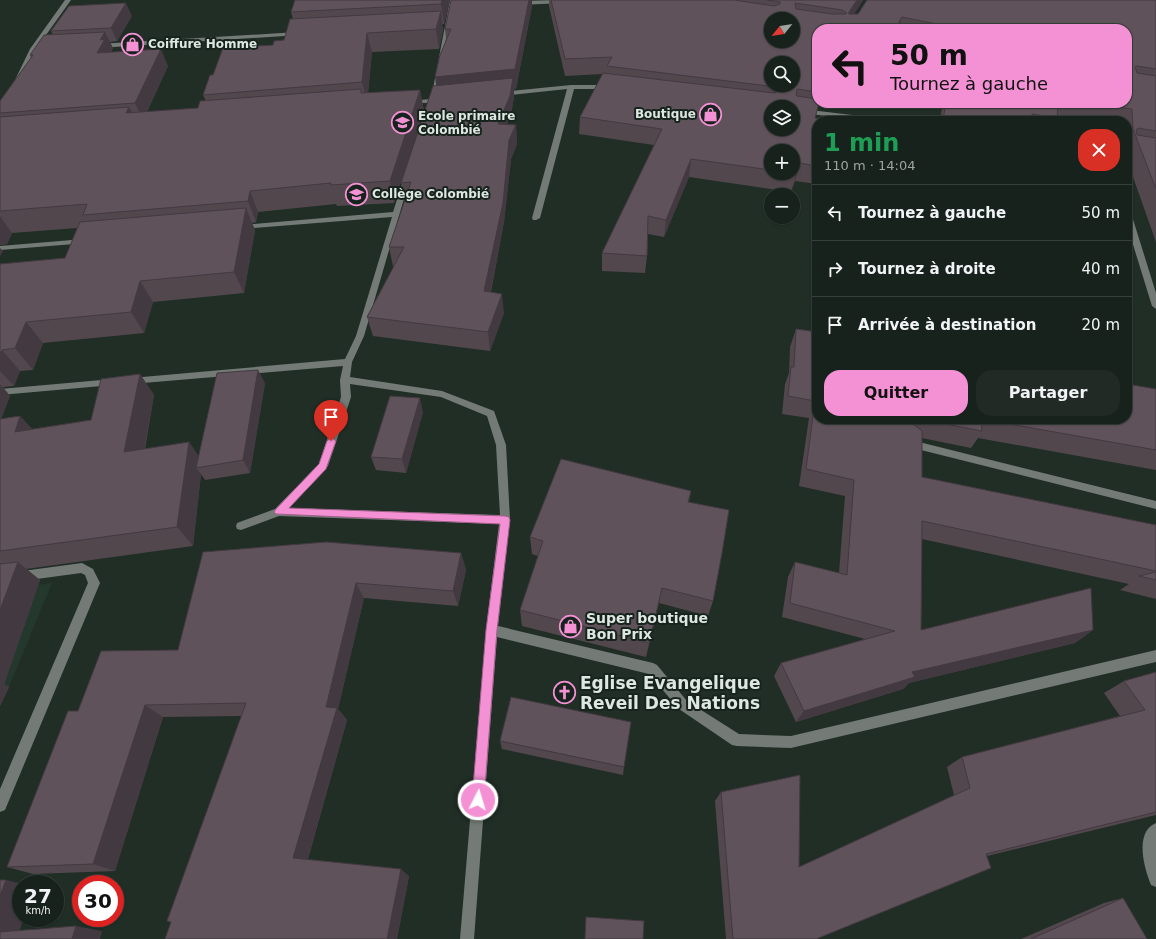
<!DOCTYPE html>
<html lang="fr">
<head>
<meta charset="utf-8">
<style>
	body { margin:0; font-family:"DejaVu Sans",sans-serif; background:#212a25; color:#f1f3f6; height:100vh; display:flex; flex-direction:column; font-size:15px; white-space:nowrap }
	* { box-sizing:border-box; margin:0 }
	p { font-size:13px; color:#9fa4a3 }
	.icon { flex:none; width:22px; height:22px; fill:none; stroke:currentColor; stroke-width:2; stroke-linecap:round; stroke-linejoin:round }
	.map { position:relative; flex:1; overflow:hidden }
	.side { position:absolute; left:812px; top:116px; width:320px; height:308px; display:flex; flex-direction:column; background:#18221c; border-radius:16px; box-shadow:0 1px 3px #0004,0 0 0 1px #363f3b }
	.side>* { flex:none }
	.guide { position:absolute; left:812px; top:24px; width:320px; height:84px; border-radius:16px; box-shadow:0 1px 3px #0004,0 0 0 1px #363f3b; background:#f491d4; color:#111; overflow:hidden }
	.needle { width:26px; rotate:240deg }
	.buttons { position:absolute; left:764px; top:12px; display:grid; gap:8px }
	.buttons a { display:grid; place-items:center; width:36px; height:36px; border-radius:50%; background:#18221c; box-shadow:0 1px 3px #0004,0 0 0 1px #363f3b; font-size:20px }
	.speed { position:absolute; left:12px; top:875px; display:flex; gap:8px; font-size:20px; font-weight:700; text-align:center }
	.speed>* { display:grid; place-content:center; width:52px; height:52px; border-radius:50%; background:#18221c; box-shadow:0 1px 3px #0004,0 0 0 1px #363f3b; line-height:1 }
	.speed small { font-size:10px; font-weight:400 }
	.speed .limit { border:6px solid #d22; background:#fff; color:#111 }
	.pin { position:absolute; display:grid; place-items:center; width:34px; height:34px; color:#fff; margin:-41px -17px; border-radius:50% 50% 50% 0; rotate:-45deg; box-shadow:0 0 4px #0007 }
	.pin .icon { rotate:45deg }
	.me { position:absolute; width:44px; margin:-22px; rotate:5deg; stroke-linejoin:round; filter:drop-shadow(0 0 3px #0008) }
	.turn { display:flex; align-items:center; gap:14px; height:84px; padding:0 12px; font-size:18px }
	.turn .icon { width:52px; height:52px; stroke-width:2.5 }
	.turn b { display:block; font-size:28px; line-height:34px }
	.round { display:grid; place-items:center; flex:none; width:42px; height:42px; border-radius:16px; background:#212a25 }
	.overview { display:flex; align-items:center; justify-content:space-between; height:68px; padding:0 12px }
	h1 { font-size:24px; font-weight:700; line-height:30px; color:#1e9e55 }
	.button { display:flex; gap:8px; margin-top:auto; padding:8px 12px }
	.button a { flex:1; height:46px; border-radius:16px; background:#f491d4; color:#111; font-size:16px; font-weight:700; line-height:46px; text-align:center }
	.button a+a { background:#212a25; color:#f1f3f6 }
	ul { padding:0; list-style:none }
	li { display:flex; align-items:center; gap:12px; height:56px; padding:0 12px; border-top:1px solid #363f3b }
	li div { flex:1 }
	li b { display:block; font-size:15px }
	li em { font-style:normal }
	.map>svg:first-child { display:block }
	.built { fill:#24382d }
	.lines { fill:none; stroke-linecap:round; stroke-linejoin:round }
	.minor { fill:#747b77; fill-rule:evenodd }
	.wall { fill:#53474e; fill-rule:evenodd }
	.shaded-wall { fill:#433940 }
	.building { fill:#60525b; stroke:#433940; fill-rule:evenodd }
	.route { fill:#f491d4; stroke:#9f5e8a }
	.labels { text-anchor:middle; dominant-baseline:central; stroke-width:4; stroke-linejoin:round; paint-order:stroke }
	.far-poi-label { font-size:12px; font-weight:bold; fill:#dee7e1; stroke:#17241d; text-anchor:start }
	.poi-label { font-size:14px; font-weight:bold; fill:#dee7e1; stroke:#17241d; text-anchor:start }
	.near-poi-label { font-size:17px; font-weight:bold; fill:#dee7e1; stroke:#17241d; text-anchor:start }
</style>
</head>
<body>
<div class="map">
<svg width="1156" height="939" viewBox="0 0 1156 939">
	<rect width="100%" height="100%" fill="#202e26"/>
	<polygon class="built" points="52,583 9,687 0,706 0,590"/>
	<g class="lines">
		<g class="minor">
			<polygon points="65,0 71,0 36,49 21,80 16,81 15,80 30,49"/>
			<polygon points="450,0 456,0 436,99 441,98 444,100 441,102 407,104 407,102 409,101 431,99"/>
			<polygon points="561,0 563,1 563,3 519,5 516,3 519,1"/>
			<polygon points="298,32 300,33 300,35 98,48 95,46 98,44"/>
			<polygon points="571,85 610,85 613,87 610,89 574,89 540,218 536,220 533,220 532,218 567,89 500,96 497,94 500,92"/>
			<polygon points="793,108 886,119 889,121 870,121 793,112"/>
			<path d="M407,176l3,2 -46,158 -12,26 -2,15 92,14 52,20 12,34 4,75 -12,106 155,37 4,2 30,36 52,33 52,2 365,-86v12l-365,86 -54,-2 -5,-1 -53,-36 -30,-35 -152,-37 -23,302h-14l26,-309 13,-106 -220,-8 -38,14 -4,-1 -1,-3 1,-3 38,-14 44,-45 22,-67 -1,-17 3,-14 -212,18 -5,-3 5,-3 214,-19 11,-23 36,-119 -151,12 -4,-2 4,-2 152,-13 11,-34zM350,384l91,13 46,19 9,29 4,70 -211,-7 39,-42 23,-69z"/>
			<polygon points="1127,211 1131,213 1156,293 1156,309 1152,306 1127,225"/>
			<polygon points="84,239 88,241 87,243 0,250 0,246"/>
			<polygon points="113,379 118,382 113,385 0,395 0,389"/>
			<path d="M894,419h10c1,13 7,18 19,24l233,58v8l-239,-60c-14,-7 -22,-14 -23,-30z"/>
			<polygon points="82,563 93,569 100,583 5,810 0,812 0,789 88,583 85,575 81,573 0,584 0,574"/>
			<path d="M1156,823v64l-5,-2c-7,-17 -17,-53 5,-62z"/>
		</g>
	</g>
	<g class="wall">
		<polygon points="295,0 450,0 444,24 442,24 443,30 439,49 372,52 368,93 420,90 424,111 394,203 337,206 336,204 258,212 256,222 252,223 255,230 244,293 153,302 144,333 43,343 33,370 20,371 14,386 3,387 10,396 1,419 20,416 32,429 91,420 140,374 154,395 145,449 189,442 199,457 265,383 250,473 205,480 201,474 193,546 26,569 40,580 4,684 9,687 0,706 0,264 65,258 77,228 12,233 7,244 0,245 0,113 31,58 30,55 53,35 51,31 132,16 117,41 110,42 113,48 111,52 168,66 147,112 198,108 206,101 203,95 213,75 284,40 293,19 291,12"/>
		<path d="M549,0h314l-9,14 302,-14v242l-29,-82v-39h-44l-26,-4 -1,4h-142l2,-5 24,3 3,-16h184v-74h-310v74l-2,15 2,3v63l-22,-3 -4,11 -102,-15 -25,60 -16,-3 -1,22 -2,17 -43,-2v-18l52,-108 -75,-11 1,-17 23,-43 -38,2 -16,-70zM771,151l22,22h-22z"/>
		<polygon points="532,6 516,89 514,89 514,97 511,114 507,124 516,125 517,144 511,159 504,222 491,292 504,313 490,351 373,336 367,317 394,266 393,266 389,247 405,201 401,183 436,86 446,38 445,29"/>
		<polygon points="796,329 817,332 817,419 1127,419 1156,389 1156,470 978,438 971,448 922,438 922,477 1156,525 1156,599 1120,590 1129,584 922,539 921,630 1093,630 1075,643 909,683 903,689 796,722 774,676 781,663 865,639 782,617 788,577 795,562 839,573 845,496 799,486 809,418 782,414 785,384 789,373 790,347"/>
		<polygon points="423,412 406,473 376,470 371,457"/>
		<polygon points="691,491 689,502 713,601 708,616 659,603 646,657 522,626 520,610 538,556 532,554 530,537"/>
		<polygon points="203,552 461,553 466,570 458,606 364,598 338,709 347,720 308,859 409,876 397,939 165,939 171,922 167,921 242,716 163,717 115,871 33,874 7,867 78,711 178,650"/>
		<polygon points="1156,672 1156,815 987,856 816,939 726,939 715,801 721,792 799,867 954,795 947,767 962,757 1120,716 1104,693 1124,681"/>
		<polygon points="500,741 624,767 623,775 502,749"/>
		<polygon points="1123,898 1147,939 1021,939 1104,903"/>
	</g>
	<g class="shaded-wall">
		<polygon points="442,0 450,0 444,24 441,4"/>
		<polygon points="529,0 532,0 532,6 516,89 514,89 514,97 511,114 500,142 438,97 435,77"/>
		<polygon points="857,0 863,0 845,28 849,12"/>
		<polygon points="126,3 132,16 117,41 111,28"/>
		<polygon points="441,11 443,30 439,49 436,29"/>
		<polygon points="902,17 898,29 895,29"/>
		<polygon points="105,32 113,48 111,52 97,53 100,40"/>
		<polygon points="367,33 372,52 367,102 362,82"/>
		<polygon points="161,49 168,66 143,120 135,103"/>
		<polygon points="420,90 424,111 394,203 390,181"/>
		<polygon points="129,107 140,127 126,113"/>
		<polygon points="516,125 517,144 511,159 504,222 487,311 484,291 509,140"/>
		<polygon points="691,159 689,177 664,237 666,220"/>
		<polygon points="800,163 795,181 791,192 796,174"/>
		<polygon points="250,191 258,212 256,222 248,201"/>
		<polygon points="246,208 255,230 244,293 234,272"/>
		<polygon points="0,216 12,233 7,244 0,245"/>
		<polygon points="0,248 3,251 0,256"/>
		<polygon points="140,281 153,302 144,333 131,312"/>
		<polygon points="502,294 504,313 490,351 488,332"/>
		<polygon points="26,322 43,343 33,370 15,348"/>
		<polygon points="2,350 20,371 14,386 0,371 0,354"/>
		<polygon points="258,370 265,383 250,473 243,460"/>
		<polygon points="140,374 154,395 140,472 124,452"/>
		<polygon points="0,384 10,396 0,421"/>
		<polygon points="420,398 423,412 406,473 402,459"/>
		<polygon points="20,416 39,437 15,432"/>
		<polygon points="189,442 202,462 196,468 201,474 193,546 177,527"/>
		<polygon points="461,553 466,570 458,606 453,591"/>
		<polygon points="18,562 40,580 4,684 9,687 0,706 0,610"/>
		<polygon points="356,583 364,598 338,709 347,720 306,865 293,858 326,707"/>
		<polygon points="662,588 659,603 646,657 649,643"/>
		<polygon points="1093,630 1075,643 909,683 903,689 796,722 804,711 912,672"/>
		<polygon points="145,705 163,717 115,871 93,864"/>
		<polygon points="401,869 409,876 397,939 387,939"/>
		<polygon points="6,880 23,884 21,884 21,918 24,918 17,938 0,935 0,896"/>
		<polygon points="76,926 102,931 100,939 72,939"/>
	</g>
	<g class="building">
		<polygon points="295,0 442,0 441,4 291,12"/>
		<polygon points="451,0 529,0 515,69 435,77 440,55 451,29 445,29"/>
		<path d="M551,0h183l40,6 6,-2v-2l-13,-2h90l-8,12v2h9l9,-14h289v69l-19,-3 -2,1 2,6 19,3v55l-18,-3 -2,2 1,5 19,3v51l-23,-60 -1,-20 -46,-6h41v-74h-165l-60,-12 -7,12h-78v63l-20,-3 -1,6 1,1 20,3v4h2l-4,15 23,3h-21v45l-17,-3 -4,11 -7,-1h4v-22h-22v19l-80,-11 -25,61 -18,-4 -1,40 -45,-3 60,-124 -82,-12 23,-44 171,20 6,-3 -4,-3 -169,-21 5,-9 -47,2zM795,3l47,7 5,3 -2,1h-13l-36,-5zM771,19h22v22h-22zM771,63h22v22h-22zM771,107h22v22h-22z"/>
		<polygon points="126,3 111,28 51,31 69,6"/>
		<polygon points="441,11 436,29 367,33 362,82 203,95 210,75 213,75 223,48 273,45 274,41 284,40 290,19"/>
		<polygon points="105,32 100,40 105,39 97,53 161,49 135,103 0,113 0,101 33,55 30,55 44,35"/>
		<polygon points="513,78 510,96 498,124 516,125 509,140 503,203 484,291 502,294 488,332 367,317 404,247 389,247 411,182 401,183 433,86"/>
		<polygon points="361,89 361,93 420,90 390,181 330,185 331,183 250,191 248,201 83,215 87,204 0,211 0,117 129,107 126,113 198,108 200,101"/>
		<polygon points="946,103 1058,103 1057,118 1032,114 1033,121 915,121 916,116 943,120"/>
		<polygon points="246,208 234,272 140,281 131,312 26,322 15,348 2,350 0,354 0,264 65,258 80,222"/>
		<polygon points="796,329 817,332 817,419 908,419 909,421 922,431 922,477 1156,525 1156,571 922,521 921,630 1091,588 1093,630 912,672 915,677 804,711 781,663 895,631 790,603 795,562 847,575 854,480 806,469 815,401 788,396 791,367 794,367"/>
		<polygon points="258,370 243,460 196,468 217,373"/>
		<polygon points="140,374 124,452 189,442 177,527 0,551 0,419 20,416 15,432 91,420 101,379"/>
		<polygon points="1127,384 1156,389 1156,450 981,419 982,431 925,420 924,419 1127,419"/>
		<polygon points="390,396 420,398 402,459 371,457"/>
		<polygon points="561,459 691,491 688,502 729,510 722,553 713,601 662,588 649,643 520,610 543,541 530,537"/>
		<polygon points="326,542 461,553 453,591 356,583 326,707 337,708 293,858 401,869 387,939 165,939 171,922 167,921 246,703 145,705 93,864 7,867 68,711 78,711 101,651 178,650 203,552"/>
		<polygon points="18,562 0,610 0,564"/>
		<polygon points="1156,572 1156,580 1139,576"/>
		<polygon points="1156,672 1156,812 986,854 991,868 816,939 733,939 721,792 800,775 799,867 970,788 962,757 1145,710 1124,681"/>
		<polygon points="511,697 631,722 624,767 500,741"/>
		<polygon points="0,880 6,880 0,896"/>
		<polygon points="1123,898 1147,939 1031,939"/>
		<polygon points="586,917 644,921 643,939 585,939"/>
		<polygon points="76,926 72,939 0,939 0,932"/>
	</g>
	<polygon class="route" points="331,437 336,441 326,469 289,508 505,516 509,517 510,520 497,630 484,800 482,804 478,806 474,804 472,800 486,630 500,524 276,514 274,512 276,509 319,464 327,441"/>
	<defs>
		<symbol id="shop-ring" viewBox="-11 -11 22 22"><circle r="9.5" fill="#17241d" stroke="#f491d4" stroke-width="1.5"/><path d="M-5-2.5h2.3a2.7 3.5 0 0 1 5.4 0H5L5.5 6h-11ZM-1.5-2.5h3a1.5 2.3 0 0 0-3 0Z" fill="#f491d4"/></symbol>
		<symbol id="school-ring" viewBox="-11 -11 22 22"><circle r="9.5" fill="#17241d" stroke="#f491d4" stroke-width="1.5"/><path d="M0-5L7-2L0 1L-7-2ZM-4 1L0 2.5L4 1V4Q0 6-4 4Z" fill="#f491d4"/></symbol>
		<symbol id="church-ring" viewBox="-11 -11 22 22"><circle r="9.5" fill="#17241d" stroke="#f491d4" stroke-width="1.5"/><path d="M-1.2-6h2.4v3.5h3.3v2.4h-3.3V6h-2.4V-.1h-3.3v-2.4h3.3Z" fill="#f491d4"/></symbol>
	</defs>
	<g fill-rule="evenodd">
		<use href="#shop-ring" x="120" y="32" width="25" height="25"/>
		<use href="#shop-ring" x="698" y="102" width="25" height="25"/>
		<use href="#school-ring" x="390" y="110" width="25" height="25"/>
		<use href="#school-ring" x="344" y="182" width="25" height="25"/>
		<use href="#shop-ring" x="558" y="614" width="25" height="25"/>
		<use href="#church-ring" x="552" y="680" width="25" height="25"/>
	</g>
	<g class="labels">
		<g class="far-poi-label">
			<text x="148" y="44">Coiffure Homme</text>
			<text x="696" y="114" text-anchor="end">Boutique</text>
			<text x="418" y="116">Ecole primaire<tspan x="418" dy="14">Colombié</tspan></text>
			<text x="372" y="194">Collège Colombié</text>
		</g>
		<g class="poi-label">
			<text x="586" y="618">Super boutique<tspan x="586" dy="16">Bon Prix</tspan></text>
		</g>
		<g class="near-poi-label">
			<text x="580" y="683">Eglise Evangelique<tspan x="580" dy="20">Reveil Des Nations</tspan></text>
		</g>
	</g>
</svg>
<div class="buttons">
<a><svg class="needle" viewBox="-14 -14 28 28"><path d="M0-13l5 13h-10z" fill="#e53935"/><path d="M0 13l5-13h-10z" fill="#9fa4a3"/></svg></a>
<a><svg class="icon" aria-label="search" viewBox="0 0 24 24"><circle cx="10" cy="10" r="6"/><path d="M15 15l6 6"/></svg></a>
<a><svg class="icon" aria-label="layers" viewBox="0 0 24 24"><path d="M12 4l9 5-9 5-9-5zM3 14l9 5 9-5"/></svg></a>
<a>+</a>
<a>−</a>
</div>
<div class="speed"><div>27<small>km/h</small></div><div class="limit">30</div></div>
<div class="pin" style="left:331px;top:441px;background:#d93025"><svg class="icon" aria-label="arrive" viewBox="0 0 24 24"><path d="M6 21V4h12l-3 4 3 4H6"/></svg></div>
<svg class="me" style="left:478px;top:800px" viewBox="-20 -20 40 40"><circle r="17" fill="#f491d4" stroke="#fff" stroke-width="3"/><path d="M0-11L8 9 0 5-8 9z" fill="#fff"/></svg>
<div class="guide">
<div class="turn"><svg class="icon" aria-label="left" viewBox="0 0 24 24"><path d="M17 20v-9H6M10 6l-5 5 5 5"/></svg><div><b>50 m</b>Tournez à gauche</div></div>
</div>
<section class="side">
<div class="overview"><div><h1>1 min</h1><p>110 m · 14:04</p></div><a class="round" style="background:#d93025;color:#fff"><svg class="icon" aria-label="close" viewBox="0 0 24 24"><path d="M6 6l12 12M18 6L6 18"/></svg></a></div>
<ul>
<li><svg class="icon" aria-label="left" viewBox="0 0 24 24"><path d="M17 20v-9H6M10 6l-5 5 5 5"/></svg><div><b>Tournez à gauche</b></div><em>50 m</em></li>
<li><svg class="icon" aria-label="right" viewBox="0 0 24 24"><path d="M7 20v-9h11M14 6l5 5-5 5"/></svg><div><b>Tournez à droite</b></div><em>40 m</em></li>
<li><svg class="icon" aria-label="arrive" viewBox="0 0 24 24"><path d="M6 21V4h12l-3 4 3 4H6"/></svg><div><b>Arrivée à destination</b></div><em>20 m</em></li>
</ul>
<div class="button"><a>Quitter</a><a>Partager</a></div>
</section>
</div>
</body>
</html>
